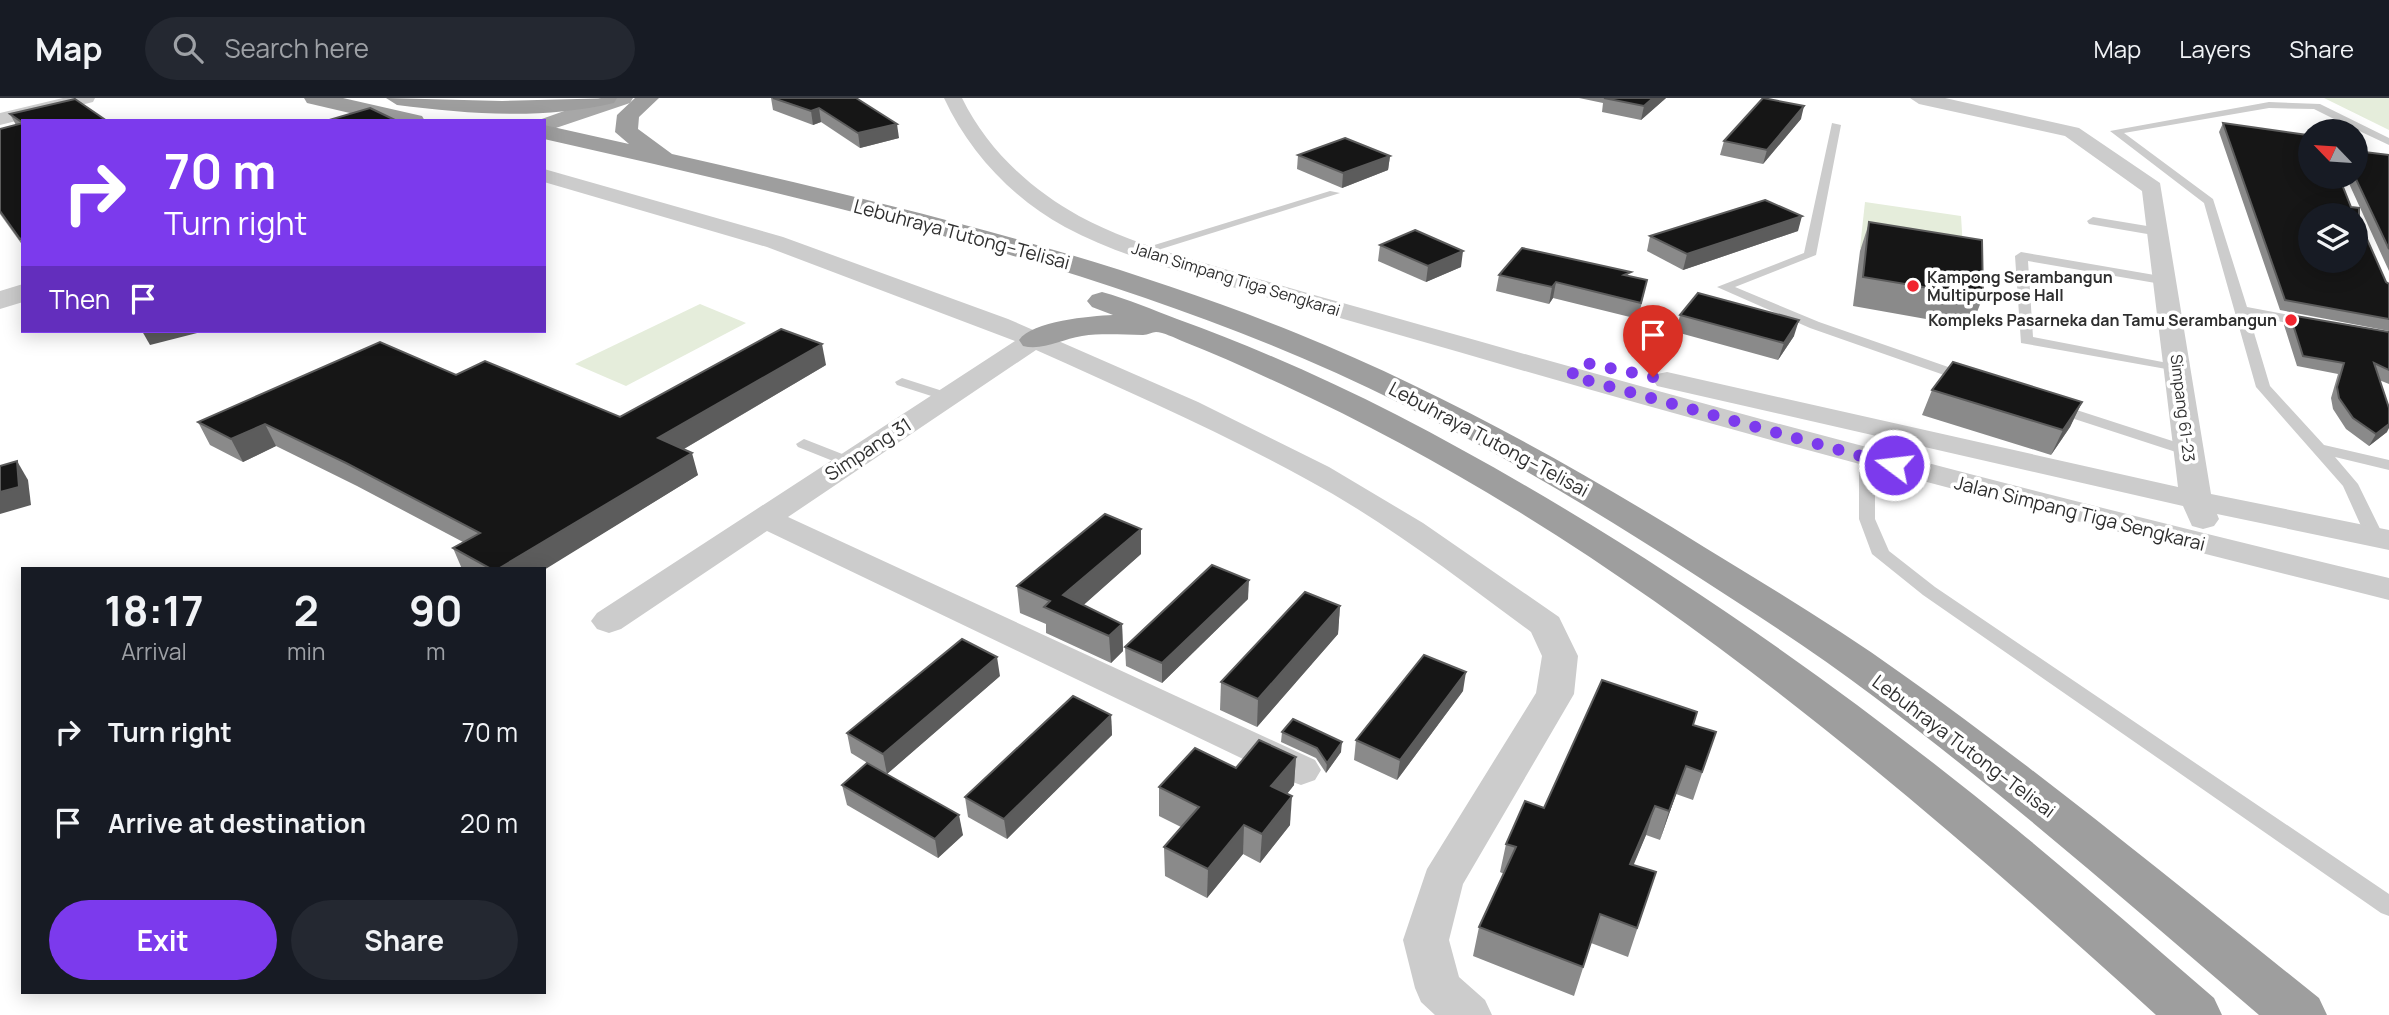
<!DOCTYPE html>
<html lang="en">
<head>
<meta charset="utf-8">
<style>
	body { margin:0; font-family:Manrope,sans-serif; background:#242831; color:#f1f3f6; height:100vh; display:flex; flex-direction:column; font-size:26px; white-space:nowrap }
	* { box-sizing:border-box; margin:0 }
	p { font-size:23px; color:#9ea1a6 }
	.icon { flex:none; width:38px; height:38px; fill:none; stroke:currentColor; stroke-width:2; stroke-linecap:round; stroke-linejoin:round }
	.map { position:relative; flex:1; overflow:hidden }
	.sheet { position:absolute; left:21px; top:469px; width:525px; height:427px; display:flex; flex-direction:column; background:#171b24; border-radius:0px; box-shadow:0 4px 18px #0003 }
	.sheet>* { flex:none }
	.guide { position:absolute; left:21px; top:21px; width:525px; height:214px; border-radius:0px; box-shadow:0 4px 18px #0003; background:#7c3aed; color:#fff; overflow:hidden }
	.needle { width:46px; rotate:295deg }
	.tools { position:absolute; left:2298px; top:21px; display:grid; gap:14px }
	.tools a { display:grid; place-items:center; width:70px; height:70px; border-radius:50%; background:#171b24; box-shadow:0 4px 18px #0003; font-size:35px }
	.pin { position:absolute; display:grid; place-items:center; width:60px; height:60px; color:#fff; margin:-72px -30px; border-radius:50% 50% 50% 0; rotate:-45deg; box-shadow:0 0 7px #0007 }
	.pin .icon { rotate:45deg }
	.me { position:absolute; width:77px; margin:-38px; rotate:285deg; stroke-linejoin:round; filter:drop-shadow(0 0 5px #0008) }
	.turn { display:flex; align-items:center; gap:24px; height:147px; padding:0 28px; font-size:32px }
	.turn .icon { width:91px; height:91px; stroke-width:2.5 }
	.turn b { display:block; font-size:49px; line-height:60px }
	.then { display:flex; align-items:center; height:66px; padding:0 28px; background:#0003; gap:14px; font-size:26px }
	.eta { display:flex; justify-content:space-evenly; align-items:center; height:119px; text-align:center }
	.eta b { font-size:42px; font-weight:700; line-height:49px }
	.button { display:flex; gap:14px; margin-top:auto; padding:14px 28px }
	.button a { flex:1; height:80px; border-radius:42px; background:#7c3aed; color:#fff; font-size:28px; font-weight:700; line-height:80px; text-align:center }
	.button a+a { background:#242831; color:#f1f3f6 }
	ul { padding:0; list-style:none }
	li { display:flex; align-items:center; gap:21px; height:91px; padding:0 28px }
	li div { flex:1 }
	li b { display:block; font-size:26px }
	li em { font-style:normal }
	header { display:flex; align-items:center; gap:42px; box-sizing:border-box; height:98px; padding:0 35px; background:#171b24; border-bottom:2px solid #363941 }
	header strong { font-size:33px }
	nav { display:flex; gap:38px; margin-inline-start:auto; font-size:24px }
	.search { width:490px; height:63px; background:#242831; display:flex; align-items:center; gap:18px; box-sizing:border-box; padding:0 24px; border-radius:38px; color:#9ea1a6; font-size:26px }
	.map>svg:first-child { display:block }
	.green { fill:#e5eddb }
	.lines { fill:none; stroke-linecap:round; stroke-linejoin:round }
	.service { fill:#ccc; fill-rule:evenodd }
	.minor { fill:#ccc; fill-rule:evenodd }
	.tertiary { fill:#ccc; fill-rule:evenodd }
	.primary { fill:#a7a7a7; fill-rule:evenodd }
	.trunk { fill:#9e9e9e; fill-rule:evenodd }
	.wall { fill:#8a8a8a }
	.shaded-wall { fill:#5c5c5c }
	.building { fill:#161616; stroke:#5c5c5c; stroke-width:2; fill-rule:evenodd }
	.route { stroke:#7c3aed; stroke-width:12; stroke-dasharray:0 21.6 }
	.poi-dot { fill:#f1252f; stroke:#fff; stroke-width:2.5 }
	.labels { text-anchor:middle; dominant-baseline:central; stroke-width:7; stroke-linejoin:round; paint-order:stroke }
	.far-poi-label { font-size:16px; font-weight:bold; fill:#2f2f2f; stroke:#fff; text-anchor:start }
	.far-street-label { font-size:16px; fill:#2f2f2f; stroke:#fff }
	.street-label { font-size:19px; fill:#2f2f2f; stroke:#fff }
</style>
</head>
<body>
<header>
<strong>Map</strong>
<div class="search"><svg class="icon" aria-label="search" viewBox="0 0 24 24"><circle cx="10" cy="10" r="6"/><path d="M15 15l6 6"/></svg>Search here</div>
<nav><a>Map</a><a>Layers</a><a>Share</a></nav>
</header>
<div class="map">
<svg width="2389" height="917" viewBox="0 0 2389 917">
	<rect width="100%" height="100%" fill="#fff"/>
	<g class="green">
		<polygon points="2324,0 2389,0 2389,32"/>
		<polygon points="1865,104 1961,118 1964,167 1860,150"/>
		<polygon points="700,206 746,225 626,288 575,266"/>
	</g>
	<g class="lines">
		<g class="service">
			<polygon points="2269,4 2320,6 2389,40 2389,47 2353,30 2314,33 2344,26 2314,11 2269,10 2124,35 2213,101 2247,209 2311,221 2318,225 2311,229 2249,218 2270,288 2324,347 2389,362 2389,372 2335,359 2358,386 2384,439 2375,444 2366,439 2343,388 2256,289 2204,105 2110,33"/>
			<polygon points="1832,25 1841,27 1816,157 1735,189 1819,224 1974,278 1974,284 1964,284 1810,230 1717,189 1804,155"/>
			<polygon points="1330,93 1340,95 1145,156 1135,153"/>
			<polygon points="2093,119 2159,130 2165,134 2159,138 2089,126 2087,123"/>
			<polygon points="2021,154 2172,180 2173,183 2167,187 2028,163 2033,239 2178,267 2185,271 2183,274 2021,245 2015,158"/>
			<polygon points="902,280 952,296 954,299 947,303 897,287 895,284"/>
			<polygon points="2055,305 2194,350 2196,353 2194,356 2182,356 2050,313 2047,310"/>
			<polygon points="804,341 855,361 857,364 849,369 843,367 798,349 796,346"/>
			<polygon points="1867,355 1875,360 1875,421 1889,453 1935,489 2389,796 2389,818 2381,815 1923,497 1872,456 1859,421 1859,360"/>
		</g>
		<g class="minor">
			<polygon points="63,0 95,0 93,4 0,27 0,15"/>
			<path d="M944,0h18c25,51 68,91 117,118 50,27 105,41 159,57 79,23 158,45 237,67 303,86 607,165 914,238v22c-311,-77 -622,-158 -930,-248 -80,-23 -160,-45 -240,-69 -53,-16 -106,-30 -154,-56 -53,-29 -96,-75 -121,-129z"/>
			<polygon points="1910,0 1945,0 2079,30 2160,85 2211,396 2389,432 2389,452 2217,416 2219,421 2214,428 2203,431 2192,428 2183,408 1657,288 1653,282 1657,276 1667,274 2178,389 2142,93 2065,38 1919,6"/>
			<path d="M544,71l239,68 225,82 190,83 131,65 94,56 136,94 19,39 -4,38 -111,190 -14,56 10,37 26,23 7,15h-57l-14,-13 -6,-14 -12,-48 24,-71 109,-176 6,-37 -11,-24c-73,-54 -145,-110 -225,-153 -87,-48 -179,-88 -270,-129l-248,167 527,243 6,10 -6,10 -14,5 -14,-5 -520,-249 -146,98 -12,4 -12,-4 -6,-8 6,-8 418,-272 -248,-94 -223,-65z"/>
		</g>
		<polygon class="tertiary" points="23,186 23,204 0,211 0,193"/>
		<polygon class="primary" points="601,0 633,0 630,5 544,34 544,23 536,23"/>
		<g class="trunk">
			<polygon points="304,0 343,0 422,18 425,23 384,23 307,5"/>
			<path d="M386,0l116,3 115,-3 -3,5c-72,17 -145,11 -217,2z"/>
			<path d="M635,0h24l-20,19 -1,12 34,25c211,48 423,98 624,179 143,58 278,133 408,214 67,41 134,81 198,127 144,102 279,214 417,324l8,17h-68c-127,-109 -253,-219 -386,-319 -60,-46 -124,-86 -187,-127 -132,-85 -269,-165 -415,-224 -234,-95 -481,-150 -727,-206v-14l85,19 -14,-12 2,-17z"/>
			<path d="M1102,194c26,7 51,18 75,27 75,27 149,60 220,96 220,114 427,257 619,414 67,55 132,112 198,169l8,17h-66c-266,-242 -545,-480 -875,-631 -33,-15 -65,-30 -99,-43 -7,-3 -19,-9 -26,-9 -4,0 -8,3 -13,3 -20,0 -40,-2 -61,1 -20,3 -39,15 -59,10l-4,-6c13,-19 71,-24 94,-25l-21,-8 -5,-6 5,-6z"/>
		</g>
	</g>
	<g class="wall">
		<polygon points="771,0 856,0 899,40 860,50 821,24 813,27 773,12"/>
		<polygon points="1579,0 1666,0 1641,22 1602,14 1603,5"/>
		<polygon points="10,16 23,23 23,148 0,116 0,31 16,27"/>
		<polygon points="1801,21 1763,66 1720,57 1724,43"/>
		<polygon points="2223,25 2310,79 2351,109 2359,123 2386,184 2389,186 2389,233 2280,212 2219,34"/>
		<polygon points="1298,57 1390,58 1388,72 1342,90 1297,71"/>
		<polygon points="2389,57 2389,173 2346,79 2356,79"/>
		<polygon points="1869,125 1983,199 1971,229 1853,208 1860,153"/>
		<polygon points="1798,133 1683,172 1647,153 1650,138"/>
		<polygon points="1380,147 1461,169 1426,184 1378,163"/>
		<polygon points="1499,177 1630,178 1647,182 1638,221 1553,200 1549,206 1496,193"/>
		<polygon points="1680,217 1794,238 1778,262 1676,234"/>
		<polygon points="2290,217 2389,234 2389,286 2379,282 2387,334 2369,348 2346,331 2333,311 2331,300 2338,276 2297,268 2284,227"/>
		<polygon points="826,267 684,351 698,377 544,471 462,471 453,450 463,444 357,388 276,348 243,364 210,347 198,324 456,277 620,319"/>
		<polygon points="1932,292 2082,304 2070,329 2051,357 1922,317"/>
		<polygon points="1141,456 1083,507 1122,526 1123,553 1111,565 1046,535 1046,526 1020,515 1017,488"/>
		<polygon points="1248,501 1162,585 1126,568 1125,549"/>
		<polygon points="1340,508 1338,536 1257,629 1220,612 1221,584"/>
		<polygon points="1000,578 887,676 963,737 938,760 847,707 842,687 869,666 851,655 847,635"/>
		<polygon points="1463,593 1397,682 1354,662 1356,642"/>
		<polygon points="1111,617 1112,637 1007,741 968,719 965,699"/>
		<polygon points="1693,627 1716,634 1693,702 1676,696 1660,742 1646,737 1633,767 1656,774 1628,859 1591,845 1574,898 1473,858 1479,829 1504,776 1500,774 1506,746 1544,710"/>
		<polygon points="1282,634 1341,654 1326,675 1316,660 1281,644"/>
		<polygon points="1296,659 1294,687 1287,696 1290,727 1260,765 1243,756 1207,800 1165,778 1164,749 1181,729 1159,718 1159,689 1236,670"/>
	</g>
	<g class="shaded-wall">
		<polygon points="1653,0 1666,0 1641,22 1644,8"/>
		<polygon points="1804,8 1801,21 1763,66 1767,52"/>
		<polygon points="819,10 821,24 813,27 811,13"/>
		<polygon points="897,26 899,40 860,50 858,35"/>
		<polygon points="1390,58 1388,72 1342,90 1343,75"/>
		<polygon points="1802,118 1798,133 1683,172 1687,156"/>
		<polygon points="1463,153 1461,169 1426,184 1428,168"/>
		<polygon points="1556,184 1553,200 1549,206 1552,189"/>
		<polygon points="1799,222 1794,238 1778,262 1784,245"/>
		<polygon points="142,233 205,233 150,247"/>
		<polygon points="822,246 826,267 665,362 658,340"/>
		<polygon points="2082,304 2070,329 2051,357 2063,332"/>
		<polygon points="265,326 276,348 243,364 231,341"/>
		<polygon points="2389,326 2389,330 2387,334 2369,348 2376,336"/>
		<polygon points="692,355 698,377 544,472 544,471 498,471"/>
		<polygon points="17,363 28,382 31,407 0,416 0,394"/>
		<polygon points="1141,431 1141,456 1069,520 1063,497"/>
		<polygon points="1249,482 1248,501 1162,585 1162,565"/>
		<polygon points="1340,508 1338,536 1257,629 1258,601"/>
		<polygon points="1122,526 1123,553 1111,565 1109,538"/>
		<polygon points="997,559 1000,578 887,676 883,656"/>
		<polygon points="1466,574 1463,593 1397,682 1400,662"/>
		<polygon points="1111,617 1112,637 1007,741 1004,721"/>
		<polygon points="1342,644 1341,654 1326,675 1327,665"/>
		<polygon points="1296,659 1294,687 1270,717 1271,688"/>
		<polygon points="1686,668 1676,696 1660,742 1669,713"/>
		<polygon points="1292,698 1290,727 1260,765 1262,736"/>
		<polygon points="1655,708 1646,737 1622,795 1630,766"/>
		<polygon points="959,717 963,737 938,760 935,741"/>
		<polygon points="1244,727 1243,756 1207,800 1208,771"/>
	</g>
	<g class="building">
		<polygon points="773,0 856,0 897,26 858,35 819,10 811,13"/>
		<polygon points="1604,0 1653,0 1644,8"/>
		<polygon points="1763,0 1804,8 1767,52 1724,43"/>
		<polygon points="75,1 107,23 23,23 23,25 10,16"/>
		<polygon points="370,10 397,23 332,23 329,22"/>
		<polygon points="23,25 23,140 20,141 0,113 0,31"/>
		<path d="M2223,25l84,12 3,5v37h29l12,30 8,1v13l27,61 3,2v35l-104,-19zM2310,117h46v46h-46z"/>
		<polygon points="1345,40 1390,58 1343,75 1298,57"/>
		<polygon points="2356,53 2389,57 2389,151 2355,79"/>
		<polygon points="1765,102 1802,118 1687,156 1650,138"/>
		<polygon points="1869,124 1982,142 1983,199 1863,179"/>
		<polygon points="1415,132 1463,153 1428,168 1380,147"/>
		<polygon points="1522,150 1631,174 1624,177 1647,182 1641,205 1556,184 1552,189 1499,177"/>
		<polygon points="1698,195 1799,222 1784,245 1680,217"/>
		<polygon points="2290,217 2389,234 2389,272 2374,265 2389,310 2389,326 2376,336 2353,320 2339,300 2337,289 2344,265 2303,258"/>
		<polygon points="781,231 822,246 658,340 692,355 498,471 491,471 453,450 480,435 346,365 265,326 231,341 198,324 380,244 456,277 485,263 620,319"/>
		<polygon points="1953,264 2082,304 2063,332 1932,292"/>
		<polygon points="17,363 19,389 0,394 0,368"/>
		<polygon points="1105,416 1141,431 1063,497 1122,526 1109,538 1044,509 1050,503 1017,488"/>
		<polygon points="1212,467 1249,482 1162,565 1125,549"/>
		<polygon points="1305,494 1340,508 1258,601 1221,584"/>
		<polygon points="962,541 997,559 883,656 847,635"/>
		<polygon points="1424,557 1466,574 1400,662 1356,642"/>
		<polygon points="1602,582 1697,614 1693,627 1716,634 1702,674 1686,668 1669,713 1655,708 1630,766 1656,774 1637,830 1600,816 1583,869 1479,829 1516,749 1506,746 1525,703 1544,710"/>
		<polygon points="1073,598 1111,617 1004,721 965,699"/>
		<polygon points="1293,621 1342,644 1327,665 1317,650 1282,634"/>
		<polygon points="1259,642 1296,659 1271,688 1292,698 1262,736 1244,727 1208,771 1164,749 1199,709 1159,689 1195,650 1236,670"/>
		<polygon points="867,665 959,717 935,741 842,687"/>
	</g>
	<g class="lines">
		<polyline class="route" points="1653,279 1586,265 1578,267 1571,278 1894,367"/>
	</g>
	<g class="poi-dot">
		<circle cx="1913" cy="188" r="7"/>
		<circle cx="2291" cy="222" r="7"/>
	</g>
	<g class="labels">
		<g class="far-poi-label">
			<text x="1927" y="179">Kampong Serambangun<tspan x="1927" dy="18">Multipurpose Hall</tspan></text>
			<text x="2277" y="222" text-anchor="end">Kompleks Pasarneka dan Tamu Serambangun</text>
		</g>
		<g class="far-street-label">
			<text transform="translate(1236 181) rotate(17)">Jalan Simpang Tiga Sengkarai</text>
			<text transform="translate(2183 310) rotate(83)">Simpang 61-23</text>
		</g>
		<g class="street-label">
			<text transform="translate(962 136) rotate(15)">Lebuhraya Tutong–Telisai</text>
			<text transform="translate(1489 341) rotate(28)">Lebuhraya Tutong–Telisai</text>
			<text transform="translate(868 351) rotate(-33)">Simpang 31</text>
			<text transform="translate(2080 415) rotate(14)">Jalan Simpang Tiga Sengkarai</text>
			<text transform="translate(1964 648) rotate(37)">Lebuhraya Tutong–Telisai</text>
		</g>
	</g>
</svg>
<div class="tools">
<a><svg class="needle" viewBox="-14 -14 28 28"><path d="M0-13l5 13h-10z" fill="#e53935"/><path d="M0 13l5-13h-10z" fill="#9ea1a6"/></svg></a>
<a><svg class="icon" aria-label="layers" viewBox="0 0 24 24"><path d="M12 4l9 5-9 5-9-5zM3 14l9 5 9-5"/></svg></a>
</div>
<div class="pin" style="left:1653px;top:279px;background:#d93025"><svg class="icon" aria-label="arrive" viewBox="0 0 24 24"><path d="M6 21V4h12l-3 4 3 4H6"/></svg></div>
<svg class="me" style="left:1894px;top:367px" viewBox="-20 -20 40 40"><circle r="17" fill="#7c3aed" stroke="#fff" stroke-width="3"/><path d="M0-11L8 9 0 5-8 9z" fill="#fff"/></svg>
<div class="guide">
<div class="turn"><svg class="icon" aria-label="right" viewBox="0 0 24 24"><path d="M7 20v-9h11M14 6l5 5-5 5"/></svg><div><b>70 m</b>Turn right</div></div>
<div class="then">Then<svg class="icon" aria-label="arrive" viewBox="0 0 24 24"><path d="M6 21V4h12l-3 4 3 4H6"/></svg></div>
</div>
<section class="sheet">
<div class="eta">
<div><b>18:17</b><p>Arrival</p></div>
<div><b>2</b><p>min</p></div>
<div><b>90</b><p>m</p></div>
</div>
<ul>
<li><svg class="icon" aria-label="right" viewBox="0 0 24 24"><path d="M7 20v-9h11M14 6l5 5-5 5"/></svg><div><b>Turn right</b></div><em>70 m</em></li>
<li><svg class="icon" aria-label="arrive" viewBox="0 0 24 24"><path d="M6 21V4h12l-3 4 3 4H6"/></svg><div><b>Arrive at destination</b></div><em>20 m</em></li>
</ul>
<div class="button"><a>Exit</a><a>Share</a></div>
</section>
</div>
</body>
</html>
